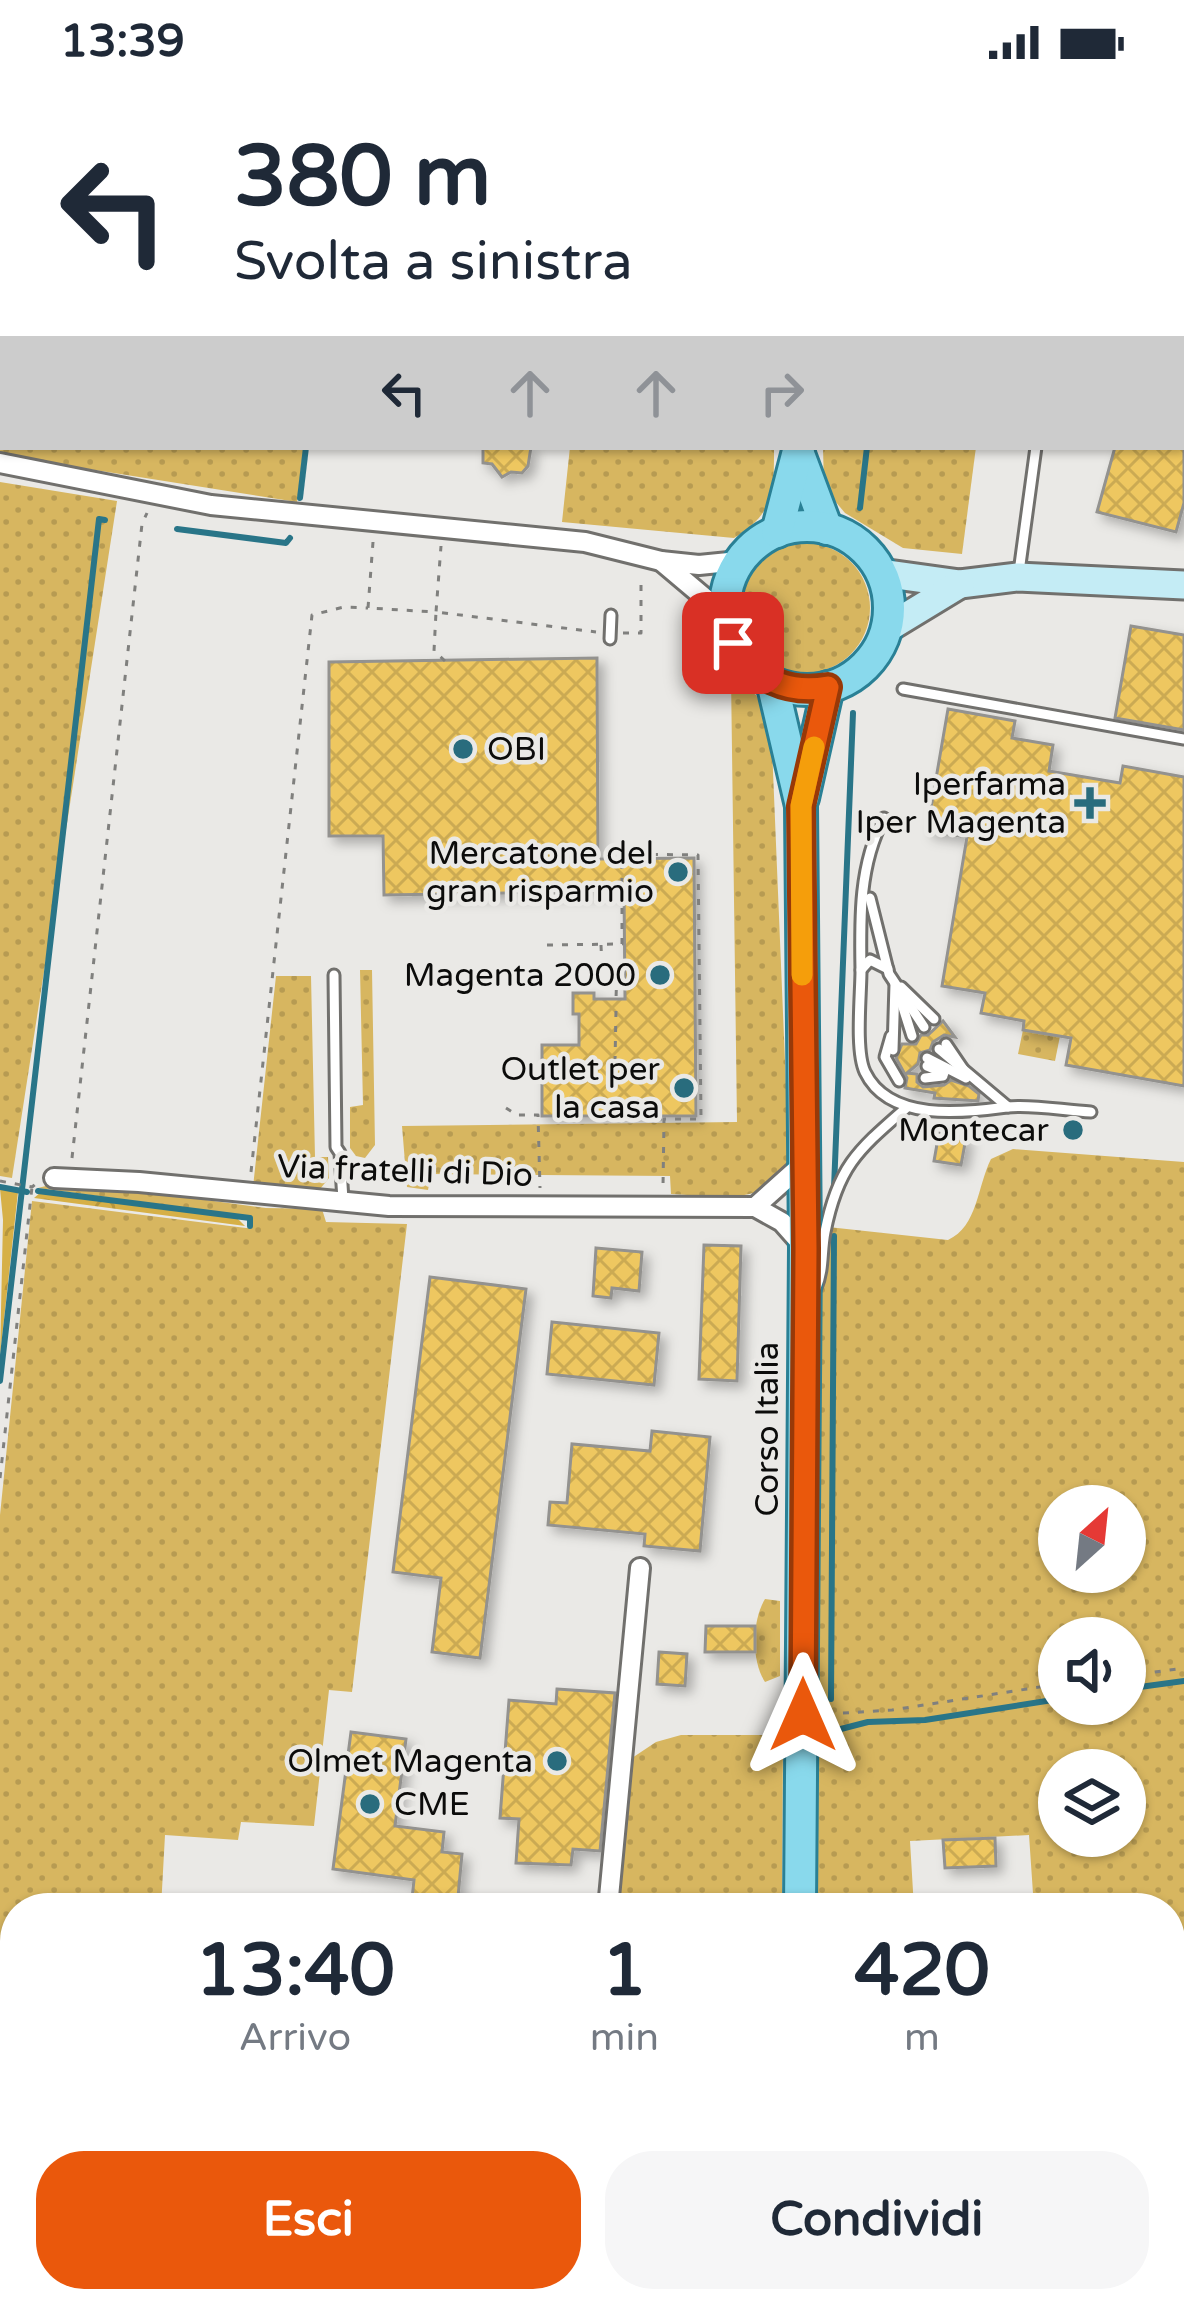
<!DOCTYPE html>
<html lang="it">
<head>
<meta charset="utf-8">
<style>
	body { margin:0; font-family:"Varela Round",sans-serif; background:#f6f6f7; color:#1f2937; height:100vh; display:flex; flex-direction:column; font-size:45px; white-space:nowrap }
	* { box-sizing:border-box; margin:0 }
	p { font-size:39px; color:#747a83 }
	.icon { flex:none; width:66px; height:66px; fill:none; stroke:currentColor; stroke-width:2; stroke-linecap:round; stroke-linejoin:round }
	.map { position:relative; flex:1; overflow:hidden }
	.sheet { position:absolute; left:0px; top:1809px; width:1185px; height:420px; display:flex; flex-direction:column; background:#fff; border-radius:48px 48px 0 0; box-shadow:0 3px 9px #0004 }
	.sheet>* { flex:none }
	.guide { position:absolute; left:0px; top:0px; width:1185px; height:366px; box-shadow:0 3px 9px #0004; background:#fff; color:#1f2937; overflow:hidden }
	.needle { width:78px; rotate:27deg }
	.controls { position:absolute; left:1038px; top:1401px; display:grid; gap:24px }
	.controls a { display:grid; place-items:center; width:108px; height:108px; border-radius:50%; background:#fff; box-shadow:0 3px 9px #0004; font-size:60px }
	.pin { position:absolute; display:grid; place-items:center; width:102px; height:102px; color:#fff; margin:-51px; border-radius:24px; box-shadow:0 6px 18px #0006 }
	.me { position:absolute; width:132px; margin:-66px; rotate:0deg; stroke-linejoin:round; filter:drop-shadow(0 0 9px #0008) }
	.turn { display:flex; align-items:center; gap:42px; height:252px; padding:0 36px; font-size:54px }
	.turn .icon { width:156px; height:156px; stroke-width:2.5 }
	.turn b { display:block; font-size:84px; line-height:102px }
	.lanes { display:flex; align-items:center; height:114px; padding:0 36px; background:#0003; justify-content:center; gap:60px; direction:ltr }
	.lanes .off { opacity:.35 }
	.eta { display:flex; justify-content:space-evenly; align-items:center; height:204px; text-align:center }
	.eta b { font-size:72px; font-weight:700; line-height:84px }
	.button { display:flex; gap:24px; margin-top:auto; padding:24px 36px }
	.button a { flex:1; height:138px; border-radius:48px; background:#ea580c; color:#fff; font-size:48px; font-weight:700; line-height:138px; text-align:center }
	.button a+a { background:#f6f6f7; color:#1f2937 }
	.status { display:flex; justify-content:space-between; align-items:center; height:84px; padding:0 60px; background:#fff; direction:ltr }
	.status svg { height:33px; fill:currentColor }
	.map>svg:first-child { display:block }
	.green { fill:url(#green-dots); fill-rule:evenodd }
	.forest { fill:url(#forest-crowns) }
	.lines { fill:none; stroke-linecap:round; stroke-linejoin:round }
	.stream { stroke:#297588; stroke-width:6 }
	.building { fill:url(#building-cross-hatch); stroke:#93928f; stroke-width:3; filter:url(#shadow) }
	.lane-casing { stroke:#71706d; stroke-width:15 }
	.street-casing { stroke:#71706d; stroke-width:24 }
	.secondary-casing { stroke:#71706d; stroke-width:33 }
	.primary-casing { stroke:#2a8095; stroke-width:36 }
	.path { stroke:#80807e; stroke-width:3; stroke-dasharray:6 9; stroke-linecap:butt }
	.lane { stroke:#fff; stroke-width:9 }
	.street { stroke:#fff; stroke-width:18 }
	.secondary { stroke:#c4ecf5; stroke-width:27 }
	.primary { stroke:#89d9ec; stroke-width:30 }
	.route-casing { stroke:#983908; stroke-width:30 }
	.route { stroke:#ea580c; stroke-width:21 }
	.slow { stroke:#f59e0b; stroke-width:21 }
	.poi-dot { fill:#296c7d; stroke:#eae9e6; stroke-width:4.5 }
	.labels { text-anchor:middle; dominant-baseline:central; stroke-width:9; stroke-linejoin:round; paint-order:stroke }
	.poi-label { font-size:33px; fill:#0c0c0b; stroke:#eae9e6; text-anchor:end }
	.street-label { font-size:33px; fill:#0c0c0b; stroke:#eae9e6 }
</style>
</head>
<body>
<div class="status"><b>13:39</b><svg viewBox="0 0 49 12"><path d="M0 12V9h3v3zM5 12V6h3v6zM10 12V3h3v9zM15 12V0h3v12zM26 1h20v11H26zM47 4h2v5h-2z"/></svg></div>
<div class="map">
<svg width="1184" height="2229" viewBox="0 0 1184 2229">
	<defs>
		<pattern id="green-dots" width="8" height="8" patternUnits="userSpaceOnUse" patternTransform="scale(3)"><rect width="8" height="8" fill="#d7b660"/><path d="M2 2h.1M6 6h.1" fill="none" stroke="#b79b52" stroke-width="1.8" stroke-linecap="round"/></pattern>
		<pattern id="forest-crowns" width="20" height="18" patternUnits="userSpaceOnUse" patternTransform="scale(3)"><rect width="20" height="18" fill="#d6b047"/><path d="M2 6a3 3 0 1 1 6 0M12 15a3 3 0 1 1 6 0" fill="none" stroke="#b6963d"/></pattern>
		<pattern id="building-cross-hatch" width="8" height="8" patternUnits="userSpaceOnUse" patternTransform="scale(3)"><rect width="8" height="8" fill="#eec760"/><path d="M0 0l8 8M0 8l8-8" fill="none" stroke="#cbaa52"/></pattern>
		<filter id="shadow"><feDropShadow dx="6" dy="6" stdDeviation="6" flood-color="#0004"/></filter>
	</defs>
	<rect width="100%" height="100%" fill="#eae9e6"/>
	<g class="green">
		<polygon points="0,0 355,0 3,3 3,363 305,363 297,418 0,371"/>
		<polygon points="485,0 759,0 776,3 485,3"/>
		<path d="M570,363h204c0,44 1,66 -40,91l-172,-16z"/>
		<polygon points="823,363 976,363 962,470 903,464 845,429 824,404"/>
		<polygon points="0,398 117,417 12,1094 0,1092"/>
		<circle cx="805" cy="524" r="65"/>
		<path d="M731,593l25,18 15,28 18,435c-20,51 -72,38 -118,36l-1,-18 -239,-2 -3,16 -21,-3 -5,-61 335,-4z"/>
		<polygon points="360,886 372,886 375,1061 365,1074 356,1072 350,1064 350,1023 363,1021"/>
		<polygon points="276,892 311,892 315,1073 328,1073 329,1094 320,1105 253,1103"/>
		<polygon points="1023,946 1060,952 1055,977 1018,970"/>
		<path d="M1013,1065l171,13v829l-14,1v-84h-136l-5,-73 -119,6 4,67h-100l5,-682 129,14c30,-14 29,-53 43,-81zM1059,1422h66v66h-66zM1059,1554h66v66h-66zM1059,1686h66v66h-66z"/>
		<polygon points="65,1097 266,1124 322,1125 326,1138 407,1140 352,1608 329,1606 314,1742 241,1738 238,1756 165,1751 161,1824 15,1824 15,1919 0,1920 0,1431 32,1117 246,1144 251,1144 252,1133 38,1104"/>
		<path d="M765,1515l15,2v75l-15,6c-14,-21 -13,-62 0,-83z"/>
		<polygon points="681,1651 783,1651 782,1824 617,1824 629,1676 656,1658"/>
		<polygon points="15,1927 15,1980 0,1981 0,1928"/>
	</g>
	<g class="forest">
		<polygon points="0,1105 18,1108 0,1272 3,1136"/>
		<polygon points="41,1108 237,1134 245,1142 34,1114"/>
	</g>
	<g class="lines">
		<g class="stream">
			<polyline points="350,3 351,0"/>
			<polyline points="909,3 909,0"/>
			<polyline points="300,414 306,363"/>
			<polyline points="860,424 867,363"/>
			<polyline points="177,445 286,459 290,454"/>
			<polyline points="0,1103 27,1108"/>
			<polyline points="834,1104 853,629"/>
			<polyline points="38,1107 250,1134 250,1142"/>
			<polyline points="0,1297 99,435 105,436"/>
			<polyline points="1125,1605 1184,1597"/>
			<polyline points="831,1615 834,1152"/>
			<polyline points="833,1647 868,1638 925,1636 1059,1615"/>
			<polyline points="0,2023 15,2022"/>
			<polyline points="300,2214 301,2229"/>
		</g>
	</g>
	<g class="building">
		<polygon points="483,363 531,363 528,382 522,389 511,388 502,393 492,380 483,379"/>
		<polygon points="1115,363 1184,363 1184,419 1176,448 1097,428"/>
		<polygon points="1131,542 1184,551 1184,646 1115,634"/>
		<polygon points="597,574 598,775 694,774 696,1032 542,1032 542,961 579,961 579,930 573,930 573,909 594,909 594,915 625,915 624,807 384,811 383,752 329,752 329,578"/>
		<polygon points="948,625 1015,637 1012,654 1053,661 1049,687 1120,699 1123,682 1184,693 1184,1002 1066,981 1071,954 1023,946 1024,937 981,929 985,909 942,902 967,753 927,747"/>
		<polygon points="943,937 955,953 944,951 933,958 930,966 920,969 918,980 907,989 917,990 917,998 923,1003 944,1001 951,996 969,1002 979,1010 978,1017 934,1014 935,1009 905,1004 907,994 896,974 902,960 916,960 921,951 928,951"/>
		<polygon points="939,1049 966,1054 961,1081 934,1077"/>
		<polygon points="704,1161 741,1162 737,1297 699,1295"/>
		<polygon points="596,1164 642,1168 639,1207 612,1204 611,1214 593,1212"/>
		<polygon points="430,1193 526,1205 480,1574 432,1568 441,1494 393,1488"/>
		<polygon points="552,1238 659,1249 654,1301 547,1290"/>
		<polygon points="652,1347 710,1353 700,1467 644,1462 645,1450 548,1441 550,1418 567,1419 572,1360 650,1367"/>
		<polygon points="706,1542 755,1542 755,1568 705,1568"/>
		<polygon points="659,1568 687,1570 685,1602 657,1600"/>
		<polygon points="557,1605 615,1609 600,1767 573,1765 571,1781 516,1779 519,1735 500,1734 509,1616 556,1620"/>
		<polygon points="351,1648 406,1655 395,1742 444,1748 442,1768 462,1770 457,1824 411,1824 414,1796 333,1785"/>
		<polygon points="995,1754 996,1782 945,1784 943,1756"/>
		<rect x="1170" y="2066" width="14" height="93"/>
		<polygon points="924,2214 996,2214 996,2229 919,2229 919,2216"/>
		<rect x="1027" y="2214" width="22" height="15"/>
	</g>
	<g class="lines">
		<defs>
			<g id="lane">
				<polyline points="1019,488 1036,363"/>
				<polyline points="610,555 611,531"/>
				<polyline points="903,605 1184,655"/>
				<path d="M884,734c-25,46 -24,101 -23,152l9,-10 18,9"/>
				<polyline points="870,814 889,890 924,943"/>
				<path d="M861,886c0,25 -6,81 4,102 24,50 98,41 142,35 27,-3 58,4 84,5"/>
				<polyline points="334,891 336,1063 340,1069 343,1116"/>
				<polyline points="901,903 934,935"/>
				<polyline points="901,917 912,952"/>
				<polyline points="891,952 885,973 899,997"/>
				<polyline points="946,960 963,985"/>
				<polyline points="939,965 1008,1023"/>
				<polyline points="893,966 895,900"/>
				<polyline points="927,974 966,994"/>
				<polyline points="927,982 944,989"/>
				<polyline points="925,994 943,992"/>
				<path d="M816,1204c8,-19 5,-36 9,-56 13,-66 33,-82 81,-124"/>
			</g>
			<g id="street">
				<polyline points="0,379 211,421 585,458 661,477 699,481 739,477"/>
				<polyline points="661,477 725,531"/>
				<polyline points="54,1094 139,1098 389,1122 755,1123 782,1138 805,1164"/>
				<polyline points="755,1123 804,1079"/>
				<polyline points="608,1824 640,1484"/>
				<polyline points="1170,2180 1184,2181"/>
			</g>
			<g id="secondary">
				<polyline points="881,489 960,500 1018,493 1184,501"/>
				<polyline points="886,545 960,500"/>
				<polyline points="1170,1929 1184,1928"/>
				<polyline points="0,2001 15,2000"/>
			</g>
			<g id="primary">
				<polyline points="799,3 799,0"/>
				<polyline points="799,370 827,445"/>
				<circle cx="807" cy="524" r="82"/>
				<polyline points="777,448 799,363"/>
				<polyline points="772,598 801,722 805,1164 800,1824"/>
				<polyline points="803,714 828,603"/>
				<polyline points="801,2214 802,2229"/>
			</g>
		</defs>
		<use href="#lane" class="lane-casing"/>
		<use href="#street" class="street-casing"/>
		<use href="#secondary" class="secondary-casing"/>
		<use href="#primary" class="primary-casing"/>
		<g class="path">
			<polyline points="373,458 368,524 436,528 441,462"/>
			<polyline points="623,549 641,549 641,493"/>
			<polyline points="445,577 434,567 436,528 596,548"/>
			<polyline points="547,861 622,860 622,770 698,771 701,1035 664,1035 663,1103"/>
			<polyline points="601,861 602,884 617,884 616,915"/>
			<polyline points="615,978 616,926"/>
			<polyline points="506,1024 517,1031 538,1031 540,1104"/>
			<polyline points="614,1032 662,1035"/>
			<polyline points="72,1074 142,440 147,429"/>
			<polyline points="251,1088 312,531 344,523 368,524"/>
			<polyline points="0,1097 32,1103 38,1098"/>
			<polyline points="0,1394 32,1103"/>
			<polyline points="1125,1592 1184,1584"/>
			<polyline points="828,1630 892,1626 1059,1600"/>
			<polyline points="0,1925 15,1924"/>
			<polyline points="117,2214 117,2229"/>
		</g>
		<use href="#lane" class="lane"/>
		<use href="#street" class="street"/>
		<use href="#secondary" class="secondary"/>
		<use href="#primary" class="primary"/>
	</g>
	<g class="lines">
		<defs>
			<path id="route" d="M733,559c21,36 54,51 95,44l-27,119 5,442 -3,467"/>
		</defs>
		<use href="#route" class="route-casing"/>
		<use href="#route" class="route"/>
		<polyline class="slow" points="802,891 801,722 814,663"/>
	</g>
	<g class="poi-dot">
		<circle cx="463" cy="665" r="12"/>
		<path d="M1084 701h12v12h12v12h-12v12h-12v-12h-12v-12h12z"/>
		<circle cx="678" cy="788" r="12"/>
		<circle cx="660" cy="891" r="12"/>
		<circle cx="684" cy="1004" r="12"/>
		<circle cx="1073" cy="1046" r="12"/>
		<circle cx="557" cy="1677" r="12"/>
		<circle cx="370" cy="1720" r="12"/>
	</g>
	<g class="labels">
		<g class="poi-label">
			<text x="487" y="665" text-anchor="start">OBI</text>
			<text x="1066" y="700">Iperfarma<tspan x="1066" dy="38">Iper Magenta</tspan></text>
			<text x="654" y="769">Mercatone del<tspan x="654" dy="38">gran risparmio</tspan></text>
			<text x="636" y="891">Magenta 2000</text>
			<text x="660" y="985">Outlet per<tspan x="660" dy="38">la casa</tspan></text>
			<text x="1049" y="1046">Montecar</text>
			<text x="533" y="1677">Olmet Magenta</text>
			<text x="394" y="1720" text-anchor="start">CME</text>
		</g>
		<g class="street-label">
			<text transform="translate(405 1087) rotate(2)">Via fratelli di Dio</text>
			<text transform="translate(767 1345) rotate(-90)">Corso Italia</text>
		</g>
	</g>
</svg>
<div class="controls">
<a><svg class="needle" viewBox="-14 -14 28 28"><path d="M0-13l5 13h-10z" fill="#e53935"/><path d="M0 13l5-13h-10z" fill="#747a83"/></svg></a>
<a><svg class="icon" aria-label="sound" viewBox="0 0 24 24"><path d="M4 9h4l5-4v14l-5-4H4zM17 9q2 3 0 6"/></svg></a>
<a><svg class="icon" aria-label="layers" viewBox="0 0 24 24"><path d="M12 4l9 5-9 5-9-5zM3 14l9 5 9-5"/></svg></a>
</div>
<div class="pin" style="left:733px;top:559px;background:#d93025"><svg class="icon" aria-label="arrive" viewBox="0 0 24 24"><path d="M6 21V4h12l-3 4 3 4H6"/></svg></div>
<svg class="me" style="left:803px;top:1631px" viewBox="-20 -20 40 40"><path d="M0-17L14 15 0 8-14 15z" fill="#ea580c" stroke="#fff" stroke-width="4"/></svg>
<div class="guide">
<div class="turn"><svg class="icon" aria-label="left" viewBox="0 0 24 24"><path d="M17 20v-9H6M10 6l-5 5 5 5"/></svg><div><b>380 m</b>Svolta a sinistra</div></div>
<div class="lanes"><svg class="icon" aria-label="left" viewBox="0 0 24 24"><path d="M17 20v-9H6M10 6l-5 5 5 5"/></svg><svg class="icon off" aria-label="ahead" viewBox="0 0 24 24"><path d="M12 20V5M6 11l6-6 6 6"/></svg><svg class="icon off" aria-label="ahead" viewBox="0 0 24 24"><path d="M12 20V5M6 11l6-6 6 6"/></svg><svg class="icon off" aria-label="right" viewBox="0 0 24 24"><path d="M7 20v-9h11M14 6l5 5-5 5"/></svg></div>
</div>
<section class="sheet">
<div class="eta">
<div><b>13:40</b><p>Arrivo</p></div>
<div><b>1</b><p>min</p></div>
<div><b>420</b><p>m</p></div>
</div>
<div class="button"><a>Esci</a><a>Condividi</a></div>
</section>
</div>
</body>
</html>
